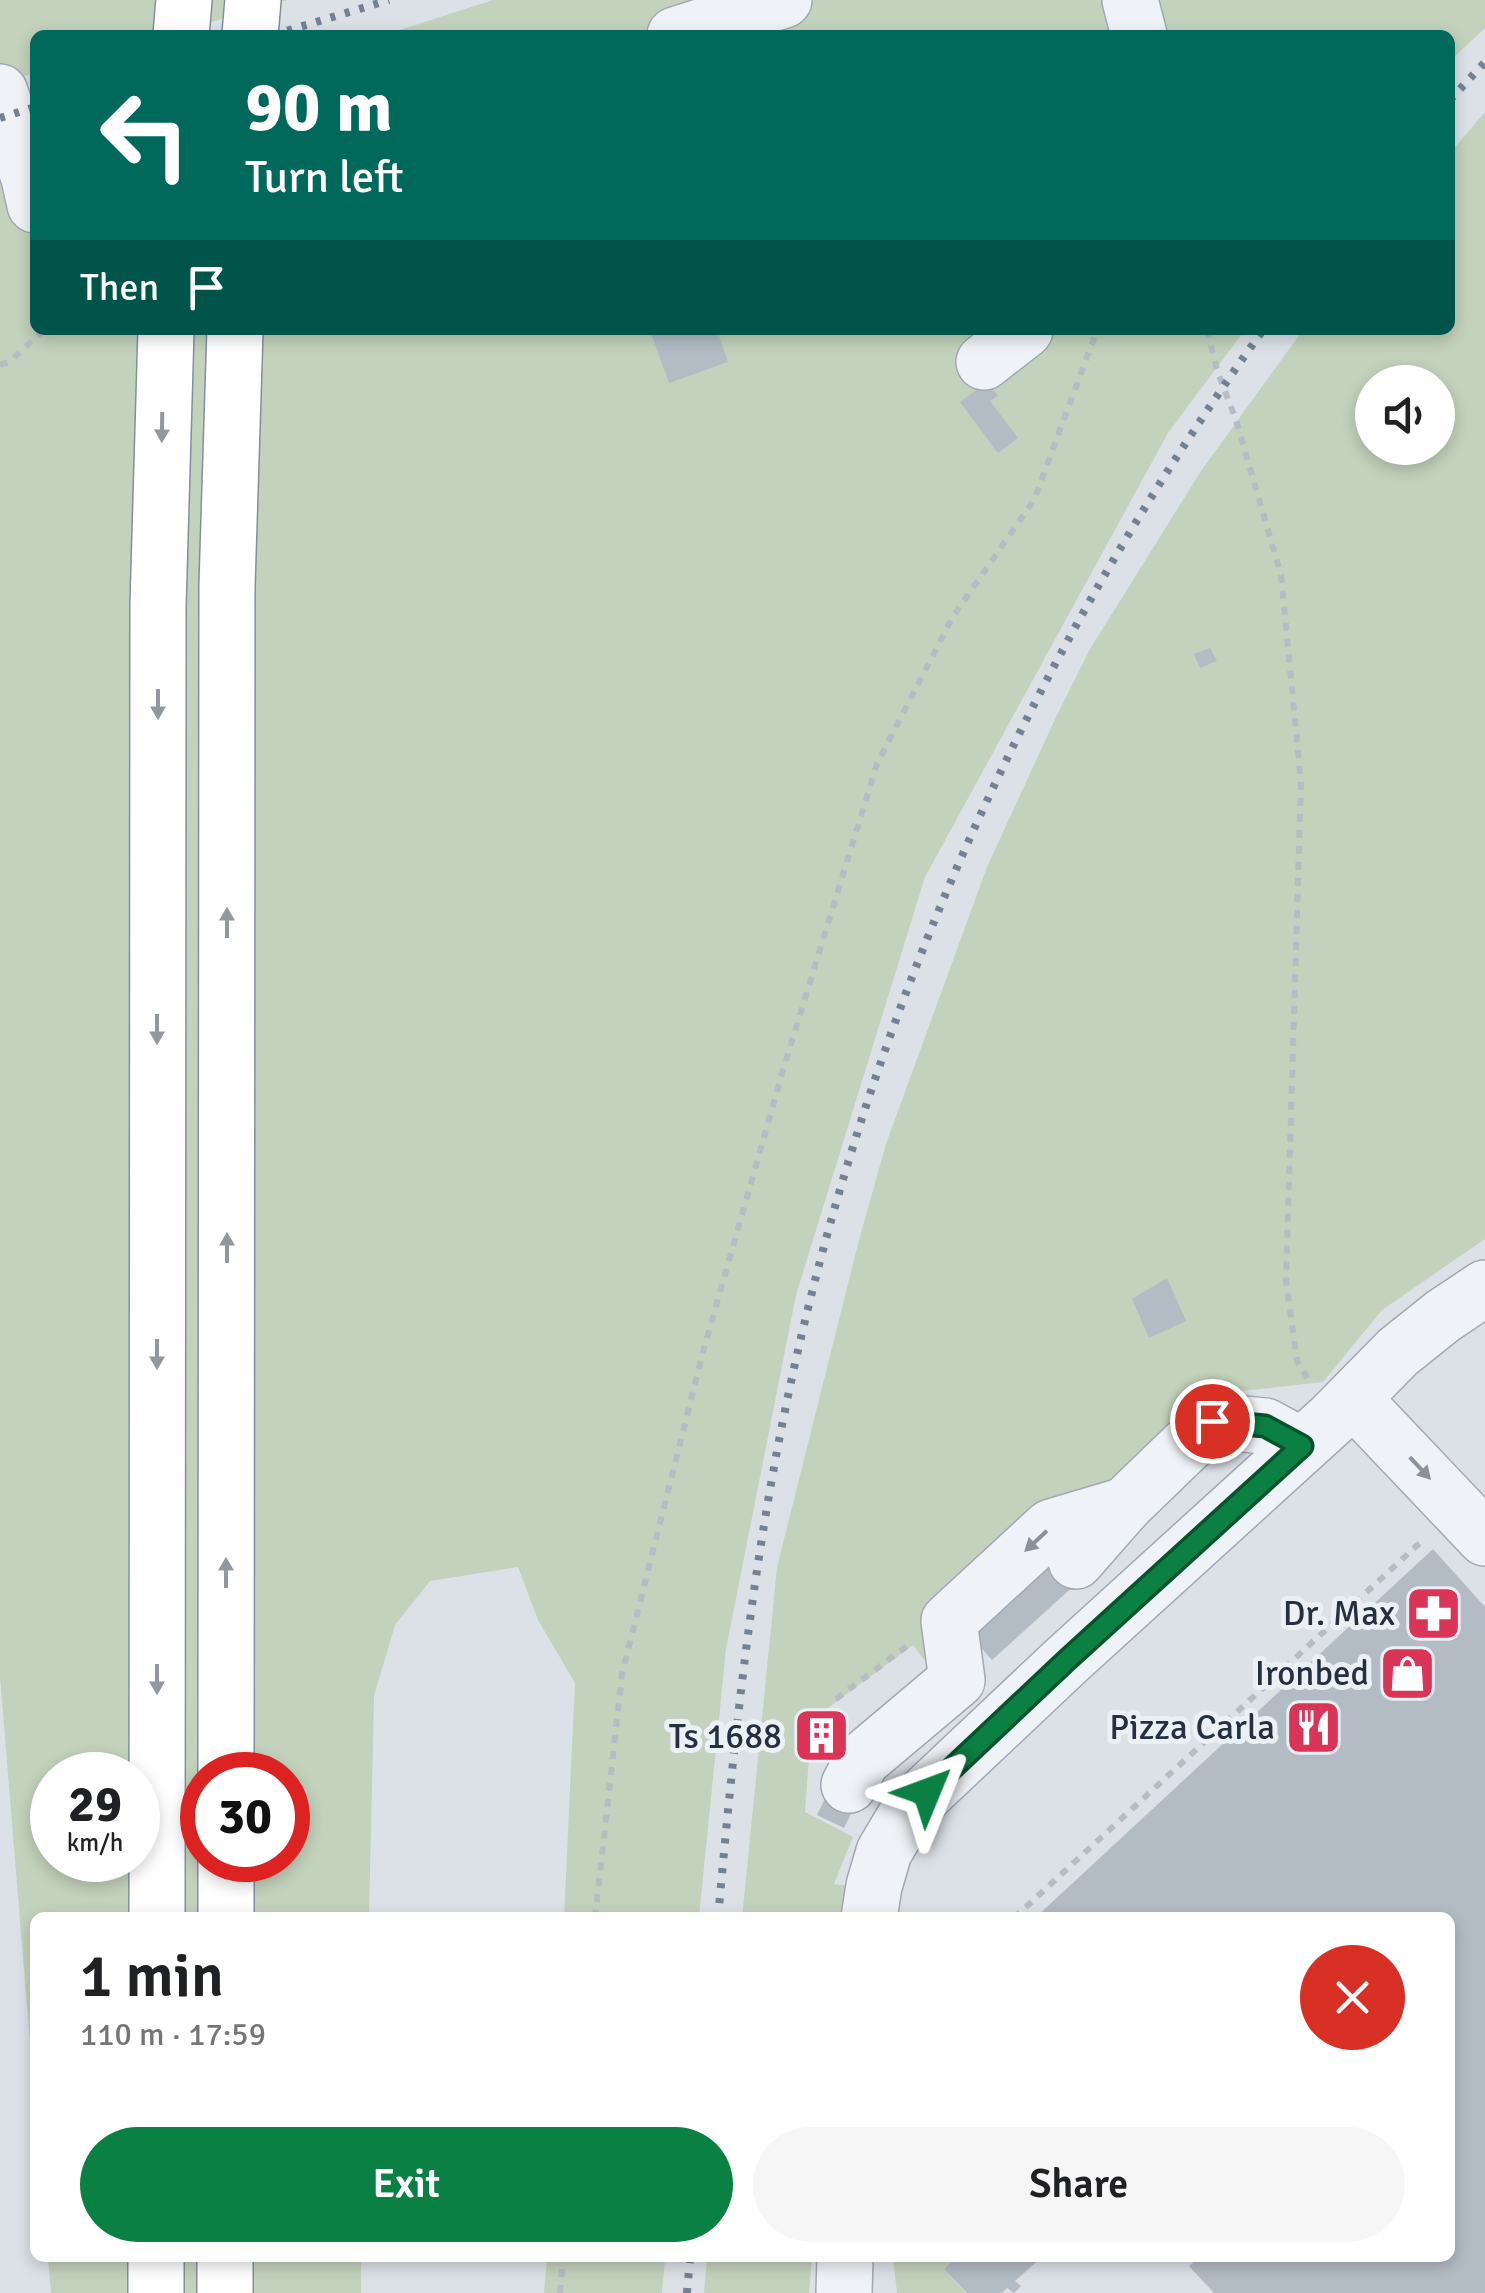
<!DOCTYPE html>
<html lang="en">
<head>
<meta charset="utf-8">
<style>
	body { margin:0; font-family:Signika,sans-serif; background:#f6f6f6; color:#202124; height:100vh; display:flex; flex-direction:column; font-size:38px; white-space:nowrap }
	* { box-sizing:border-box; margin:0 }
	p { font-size:32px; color:#757577 }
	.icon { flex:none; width:55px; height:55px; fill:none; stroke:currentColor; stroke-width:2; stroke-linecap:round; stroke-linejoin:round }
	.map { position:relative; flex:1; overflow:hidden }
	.drawer { position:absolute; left:30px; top:1912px; width:1425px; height:350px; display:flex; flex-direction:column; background:#fff; border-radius:15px; box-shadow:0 5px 15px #0003 }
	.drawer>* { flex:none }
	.hud { position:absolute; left:30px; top:30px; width:1425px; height:305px; border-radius:15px; box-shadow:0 5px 15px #0003; background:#00695c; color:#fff; overflow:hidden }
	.tools { position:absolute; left:1355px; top:365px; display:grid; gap:20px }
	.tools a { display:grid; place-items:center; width:100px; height:100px; border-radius:50%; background:#fff; box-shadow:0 5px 15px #0003; font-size:50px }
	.speed { position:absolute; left:30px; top:1752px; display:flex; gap:20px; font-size:50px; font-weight:700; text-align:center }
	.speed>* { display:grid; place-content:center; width:130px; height:130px; border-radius:50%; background:#fff; box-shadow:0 5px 15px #0003; line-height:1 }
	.speed small { font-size:25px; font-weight:400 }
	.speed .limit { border:15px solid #d22; background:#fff; color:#111 }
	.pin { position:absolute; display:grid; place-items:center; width:85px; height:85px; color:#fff; margin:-42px; border:5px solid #fff; border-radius:50%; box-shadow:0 2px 10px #0007 }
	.me { position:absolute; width:110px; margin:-55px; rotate:46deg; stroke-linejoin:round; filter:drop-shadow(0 0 8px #0008) }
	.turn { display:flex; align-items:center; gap:35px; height:210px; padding:0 50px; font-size:45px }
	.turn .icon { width:130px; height:130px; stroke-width:2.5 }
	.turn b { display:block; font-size:70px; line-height:85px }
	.then { display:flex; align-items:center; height:95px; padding:0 50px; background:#0003; gap:20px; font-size:38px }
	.round { display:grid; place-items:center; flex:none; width:105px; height:105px; border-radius:52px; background:#f6f6f6 }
	.head { display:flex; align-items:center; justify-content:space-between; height:170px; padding:0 50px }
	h1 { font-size:60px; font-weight:600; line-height:75px }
	.cta { display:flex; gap:20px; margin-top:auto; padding:20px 50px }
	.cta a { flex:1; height:115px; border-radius:60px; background:#0b8043; color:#fff; font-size:40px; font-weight:600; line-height:115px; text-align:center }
	.cta a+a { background:#f6f6f6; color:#202124 }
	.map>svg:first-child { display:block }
	.green { fill:#c3d2bc; fill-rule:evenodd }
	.building { fill:#b3bbc5 }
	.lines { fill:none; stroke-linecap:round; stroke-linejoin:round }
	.minor-casing { stroke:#a1a8b2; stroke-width:58 }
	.highway-casing { stroke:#828fa0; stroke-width:58 }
	.path { stroke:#b6bcc3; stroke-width:6; stroke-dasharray:8 8; stroke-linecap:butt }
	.minor { stroke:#eff2f6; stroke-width:55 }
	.highway { stroke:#fff; stroke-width:55 }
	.rail { stroke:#748193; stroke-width:8; stroke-dasharray:5 10; stroke-linecap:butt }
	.oneway { fill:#92989f }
	.oneway2 { fill:#8a919a }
	.route-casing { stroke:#07532c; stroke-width:25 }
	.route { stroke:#0b8043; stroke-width:18 }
	.labels { text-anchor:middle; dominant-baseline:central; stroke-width:10; stroke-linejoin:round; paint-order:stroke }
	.poi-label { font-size:35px; fill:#24303f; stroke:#ebf0f5; text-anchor:end }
</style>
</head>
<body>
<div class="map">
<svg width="1485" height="2293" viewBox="0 0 1485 2293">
	<rect width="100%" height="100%" fill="#dce1e8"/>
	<g class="green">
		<polygon points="0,0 288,0 166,35 35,35 35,73 0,83"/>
		<polygon points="493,0 1485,0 1485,28 1450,61 1450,35 384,35"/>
		<path d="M1485,112v1127l-103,71 -59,72 -106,12 -112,102 -174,173 -18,-24 -92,68 6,10 -18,14 7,11 -7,10 -4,54 48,25 -19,47 14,2 -3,31 -103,1 35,-351 82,-327 27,-96 101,-277 69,-150 34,-68 111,-178 102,-141h147v-177zM1372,382h66v66h-66z"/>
		<path d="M35,136v194h1210l-77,103 -243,444 -129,418 -70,354 -27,268h-135l11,-234 -37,-63 -20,-53 -88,14 -35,44 -21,71 -5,221 -334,1v186l-35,-427v-1531zM52,1775h86v85h-86zM202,1775h86v85h-86z"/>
		<polygon points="48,2258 361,2258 361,2293 51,2293"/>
		<polygon points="547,2258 665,2258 662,2293 544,2293"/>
		<polygon points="707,2258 812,2258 809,2293 704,2293"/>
		<polygon points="893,2258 956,2258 944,2269 966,2293 897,2293"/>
	</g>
	<g class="building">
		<polygon points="650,330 717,330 728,362 669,383"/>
		<polygon points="987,382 998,396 990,401 1018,438 998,453 960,402"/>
		<polygon points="1210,648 1217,661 1200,668 1194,654"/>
		<polygon points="1167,1278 1186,1321 1149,1338 1132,1299"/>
		<polygon points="1058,1541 1088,1573 992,1660 962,1627"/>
		<polygon points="1433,1549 1485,1607 1485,2293 1214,2293 1189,2266 1198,2258 1450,2258 1450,1918 1035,1918"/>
		<polygon points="825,1727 831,1734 816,1745 811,1737"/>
		<polygon points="835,1778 862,1792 844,1828 817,1815"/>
		<polygon points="956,2258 1041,2258 1015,2281 1021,2286 1014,2293 1007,2288 1002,2293 967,2293 944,2269"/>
	</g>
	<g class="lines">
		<defs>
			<g id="minor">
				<polyline points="1130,0 1139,35"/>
				<polyline points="675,35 784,0"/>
				<polyline points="0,92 29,178 35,205"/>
				<polyline points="984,362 1025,330"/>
				<polyline points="1353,1399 1485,1538"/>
				<polyline points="1076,1561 1125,1505 1212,1421 1265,1426 1302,1446"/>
				<polyline points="849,1785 862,1760 957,1680 949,1621 1051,1527 1125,1505"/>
				<polyline points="869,1918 874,1886 884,1852 903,1820 927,1792 1067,1660 1332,1419 1398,1352 1443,1316 1485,1288"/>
				<polyline points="844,2293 845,2258"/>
			</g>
			<g id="highway">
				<polyline points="181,35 184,0"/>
				<polyline points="250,35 253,0"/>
				<polyline points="226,1775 227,586 235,330"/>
				<polyline points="157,1918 158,606 166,330"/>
				<polyline points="226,1918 226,1860"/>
				<polyline points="156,2293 156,2258"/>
				<polyline points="225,2293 225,2258"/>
			</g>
		</defs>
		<use href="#minor" class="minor-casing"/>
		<use href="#highway" class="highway-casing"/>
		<g class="path">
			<polyline points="1207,330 1218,373 1236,420 1281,575 1301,782 1286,1281 1297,1361 1308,1379"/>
			<polyline points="0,365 9,362 44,330"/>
			<polyline points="836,1699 907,1646"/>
			<polyline points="595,1918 622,1674 703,1352 783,1070 877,764 952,618 1034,500 1097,330"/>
			<polyline points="1014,1918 1424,1539"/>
			<polyline points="560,2293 563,2258"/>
		</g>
		<use href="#minor" class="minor"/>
		<use href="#highway" class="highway"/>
		<g class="rail">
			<polyline points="273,35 389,0"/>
			<polyline points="1450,100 1485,62"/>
			<polyline points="0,118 35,107"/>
			<path d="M718,1918c14,-157 30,-313 59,-467 77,-407 245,-785 486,-1121"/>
			<polyline points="687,2293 690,2258"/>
		</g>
	</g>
	<defs><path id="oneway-solid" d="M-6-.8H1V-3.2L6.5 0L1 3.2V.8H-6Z" transform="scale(2.5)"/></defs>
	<g class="oneway">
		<use href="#oneway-solid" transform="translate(162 427) rotate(91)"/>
		<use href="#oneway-solid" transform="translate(158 704) rotate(90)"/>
		<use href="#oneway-solid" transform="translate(227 923) rotate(-90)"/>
		<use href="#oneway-solid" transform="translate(157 1029) rotate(90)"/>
		<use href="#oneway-solid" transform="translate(227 1248) rotate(-90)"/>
		<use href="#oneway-solid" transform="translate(157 1354) rotate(90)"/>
		<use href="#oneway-solid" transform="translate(226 1573) rotate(-90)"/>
		<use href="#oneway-solid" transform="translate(157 1679) rotate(90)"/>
	</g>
	<g class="oneway2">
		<use href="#oneway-solid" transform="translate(1420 1468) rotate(47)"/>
		<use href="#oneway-solid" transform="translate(1036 1541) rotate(137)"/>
	</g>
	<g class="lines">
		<defs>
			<polyline id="route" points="927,1792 1067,1660 1302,1446 1265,1426 1212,1421"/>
		</defs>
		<use href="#route" class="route-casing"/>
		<use href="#route" class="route"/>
	</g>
	<defs>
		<symbol id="pharmacy-square" viewBox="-11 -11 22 22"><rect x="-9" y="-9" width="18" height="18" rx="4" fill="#da3457" stroke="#ebf0f5"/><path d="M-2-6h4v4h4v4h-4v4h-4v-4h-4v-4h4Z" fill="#fff"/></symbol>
		<symbol id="shop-square" viewBox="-11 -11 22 22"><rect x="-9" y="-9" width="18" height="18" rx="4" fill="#da3457" stroke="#ebf0f5"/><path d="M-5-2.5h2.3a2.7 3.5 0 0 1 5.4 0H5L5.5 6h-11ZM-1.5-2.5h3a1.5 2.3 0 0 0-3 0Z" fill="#fff"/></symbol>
		<symbol id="restaurant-square" viewBox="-11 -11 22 22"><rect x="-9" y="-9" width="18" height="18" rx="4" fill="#da3457" stroke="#ebf0f5"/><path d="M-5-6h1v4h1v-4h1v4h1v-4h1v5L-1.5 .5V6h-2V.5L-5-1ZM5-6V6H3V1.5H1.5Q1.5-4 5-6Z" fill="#fff"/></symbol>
		<symbol id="building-square" viewBox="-11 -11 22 22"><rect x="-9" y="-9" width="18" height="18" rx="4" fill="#da3457" stroke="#ebf0f5"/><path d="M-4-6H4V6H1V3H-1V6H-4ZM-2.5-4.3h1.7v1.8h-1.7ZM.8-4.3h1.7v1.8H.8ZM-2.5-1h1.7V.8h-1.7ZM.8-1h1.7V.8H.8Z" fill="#fff"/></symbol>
	</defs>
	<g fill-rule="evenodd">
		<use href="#pharmacy-square" x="1402" y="1582" width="63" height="63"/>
		<use href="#shop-square" x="1376" y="1642" width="63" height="63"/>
		<use href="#restaurant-square" x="1282" y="1696" width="63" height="63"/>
		<use href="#building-square" x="790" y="1704" width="63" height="63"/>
	</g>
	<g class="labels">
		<g class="poi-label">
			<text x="1395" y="1613">Dr. Max</text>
			<text x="1369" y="1673">Ironbed</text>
			<text x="1275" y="1727">Pizza Carla</text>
			<text x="782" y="1736">Ts 1688</text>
		</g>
	</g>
</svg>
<div class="tools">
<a><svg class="icon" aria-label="sound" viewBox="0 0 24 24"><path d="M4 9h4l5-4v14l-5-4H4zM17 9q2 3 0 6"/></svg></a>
</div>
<div class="speed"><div>29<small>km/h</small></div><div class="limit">30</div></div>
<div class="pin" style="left:1212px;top:1421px;background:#d93025"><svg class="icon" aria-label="arrive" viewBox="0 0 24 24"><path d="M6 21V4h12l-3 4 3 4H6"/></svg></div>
<svg class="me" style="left:927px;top:1792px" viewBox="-20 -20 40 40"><path d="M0-17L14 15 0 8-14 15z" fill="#0b8043" stroke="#fff" stroke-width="4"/></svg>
<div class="hud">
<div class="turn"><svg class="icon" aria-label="left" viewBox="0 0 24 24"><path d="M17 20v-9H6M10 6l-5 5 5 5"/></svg><div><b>90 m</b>Turn left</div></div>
<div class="then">Then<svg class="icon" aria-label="arrive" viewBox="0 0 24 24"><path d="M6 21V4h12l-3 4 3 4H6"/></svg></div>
</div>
<section class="drawer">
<div class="head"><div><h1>1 min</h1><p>110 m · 17:59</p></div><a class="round" style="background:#d93025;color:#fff"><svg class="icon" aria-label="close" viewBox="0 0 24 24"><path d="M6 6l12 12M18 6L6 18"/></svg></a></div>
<div class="cta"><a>Exit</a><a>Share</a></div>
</section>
</div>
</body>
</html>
